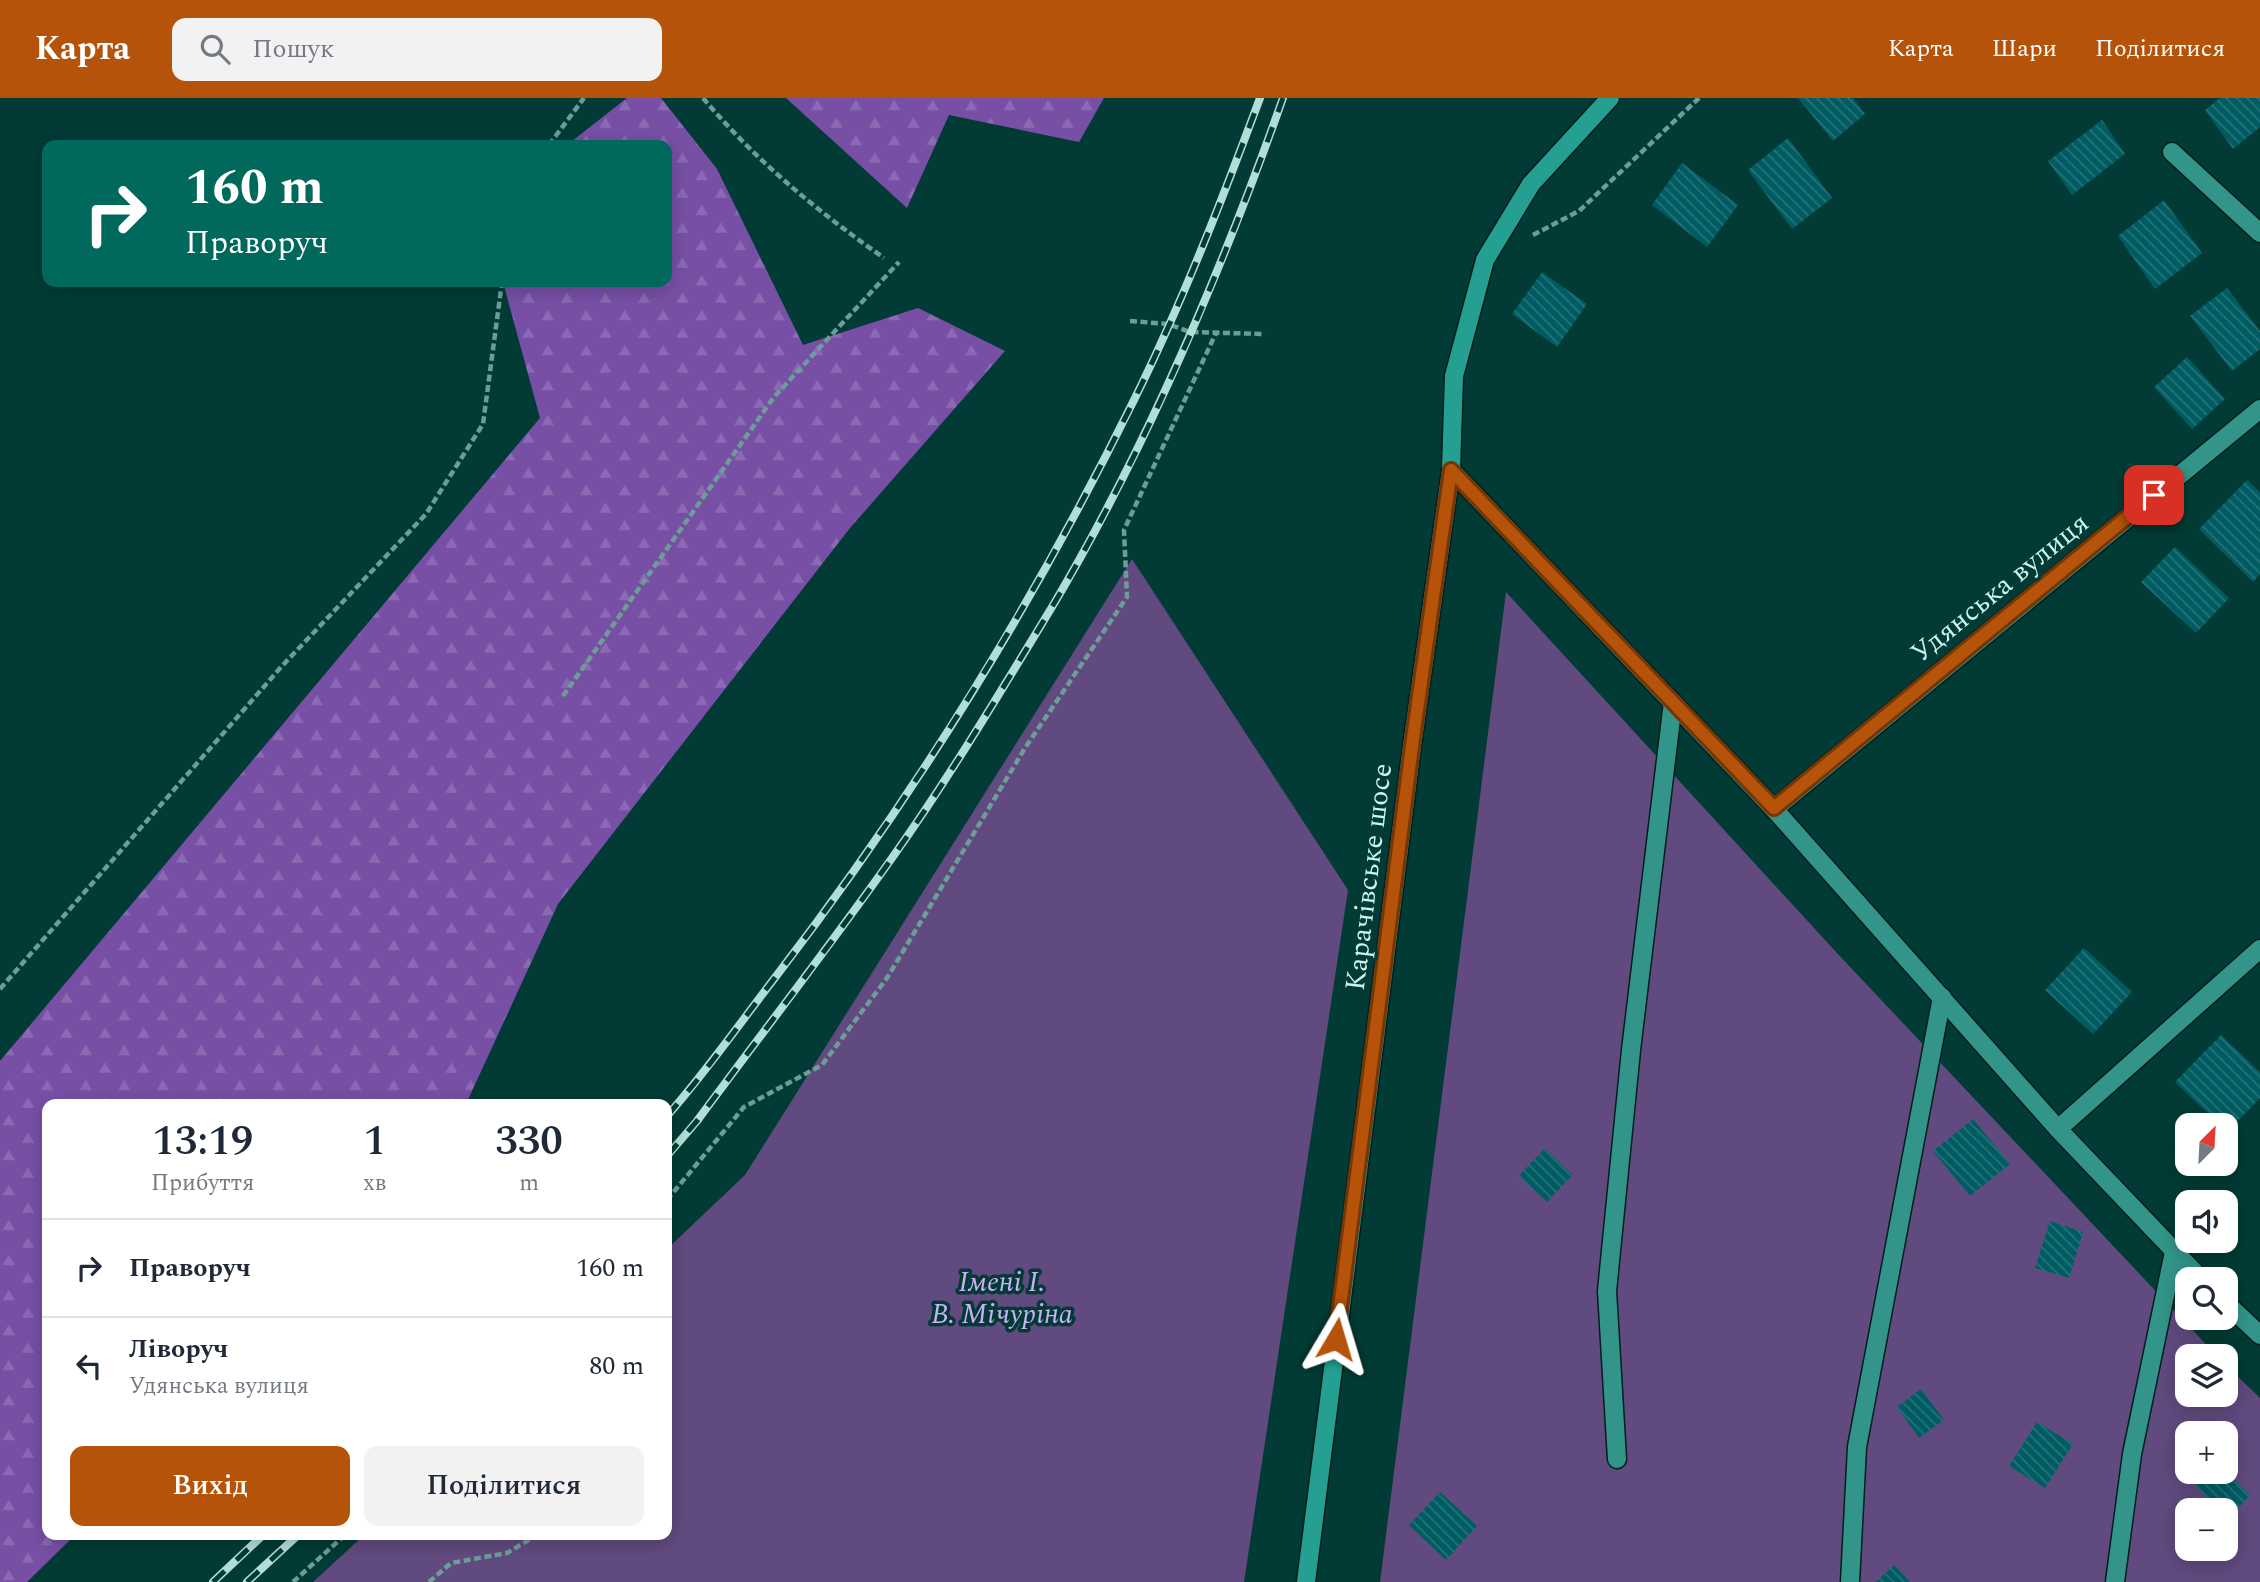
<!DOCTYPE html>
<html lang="uk">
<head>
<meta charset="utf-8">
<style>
	body { margin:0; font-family:Spectral,serif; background:#f2f2f3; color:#1f2937; height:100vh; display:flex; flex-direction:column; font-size:26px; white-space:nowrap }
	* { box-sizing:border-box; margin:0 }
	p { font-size:23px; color:#747a83 }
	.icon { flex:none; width:38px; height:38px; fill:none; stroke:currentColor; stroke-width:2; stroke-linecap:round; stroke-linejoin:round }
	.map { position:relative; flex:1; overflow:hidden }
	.side { position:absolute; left:42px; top:1001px; width:630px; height:441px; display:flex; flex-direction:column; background:#fff; border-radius:14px; box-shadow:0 4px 18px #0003 }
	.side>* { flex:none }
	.hud { position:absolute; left:42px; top:42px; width:630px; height:147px; border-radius:14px; box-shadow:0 4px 18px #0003; background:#00695c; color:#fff; overflow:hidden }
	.needle { width:46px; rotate:24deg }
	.buttons { position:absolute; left:2175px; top:1015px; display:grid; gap:14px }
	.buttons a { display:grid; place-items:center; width:63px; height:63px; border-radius:14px; background:#fff; box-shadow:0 4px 18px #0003; font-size:35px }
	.pin { position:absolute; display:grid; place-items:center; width:60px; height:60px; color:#fff; margin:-30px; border-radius:14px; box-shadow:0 4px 10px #0006 }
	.me { position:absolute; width:77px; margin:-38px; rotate:7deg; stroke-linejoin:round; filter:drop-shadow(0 0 5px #0008) }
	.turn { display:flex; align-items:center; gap:24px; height:147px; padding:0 28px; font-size:32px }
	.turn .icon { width:91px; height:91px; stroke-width:2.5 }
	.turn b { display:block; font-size:49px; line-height:60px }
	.eta { display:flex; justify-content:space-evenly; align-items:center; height:119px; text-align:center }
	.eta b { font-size:42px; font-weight:600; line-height:49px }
	.action { display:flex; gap:14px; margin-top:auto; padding:14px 28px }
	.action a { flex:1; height:80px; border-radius:14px; background:#b45309; color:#fff; font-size:28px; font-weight:600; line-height:80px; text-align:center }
	.action a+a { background:#f2f2f3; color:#1f2937 }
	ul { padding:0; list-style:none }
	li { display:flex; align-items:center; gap:21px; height:98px; padding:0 28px; border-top:2px solid #e0e1e3 }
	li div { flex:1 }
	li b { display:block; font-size:26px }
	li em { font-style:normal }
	header { display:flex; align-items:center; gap:42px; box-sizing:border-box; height:98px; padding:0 35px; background:#b45309; color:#fff }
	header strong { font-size:33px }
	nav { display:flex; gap:38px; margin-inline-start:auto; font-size:24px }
	.search { width:490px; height:63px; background:#f2f2f3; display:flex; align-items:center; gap:18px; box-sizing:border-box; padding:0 24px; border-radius:14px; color:#747a83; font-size:26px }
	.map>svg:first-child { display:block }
	.forest { fill:url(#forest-firs) }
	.garden { fill:#614a7f; fill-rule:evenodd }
	.building { fill:url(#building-back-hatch) }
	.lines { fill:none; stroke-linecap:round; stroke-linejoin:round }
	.street-casing { stroke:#021f1c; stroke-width:21 }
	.secondary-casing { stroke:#021f1c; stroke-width:21 }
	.path { stroke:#6c9e97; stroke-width:4.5; stroke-dasharray:7 3.5; stroke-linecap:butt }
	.street { stroke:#339589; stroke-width:18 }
	.secondary { stroke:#249f91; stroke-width:18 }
	.rail-casing { stroke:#b1dfd7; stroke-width:8 }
	.rail { stroke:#023b35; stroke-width:5; stroke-dasharray:16; stroke-linecap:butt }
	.route-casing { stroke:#753606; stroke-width:18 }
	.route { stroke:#b45309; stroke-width:12 }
	.labels { text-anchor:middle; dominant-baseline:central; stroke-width:7; stroke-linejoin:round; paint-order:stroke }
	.street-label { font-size:28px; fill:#c9f5ed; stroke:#023b35 }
	.park-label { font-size:28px; font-style:italic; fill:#ccb0f5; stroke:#023b35 }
</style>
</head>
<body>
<header>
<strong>Карта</strong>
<div class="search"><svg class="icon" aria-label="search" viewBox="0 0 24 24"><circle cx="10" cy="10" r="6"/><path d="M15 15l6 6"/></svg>Пошук</div>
<nav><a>Карта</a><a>Шари</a><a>Поділитися</a></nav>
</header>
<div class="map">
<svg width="2260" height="1484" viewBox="0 0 2260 1484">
	<defs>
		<pattern id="forest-firs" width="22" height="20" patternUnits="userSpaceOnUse" patternTransform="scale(1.75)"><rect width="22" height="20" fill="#7750a6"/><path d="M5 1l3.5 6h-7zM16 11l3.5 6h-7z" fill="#896ab3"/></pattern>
		<pattern id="building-back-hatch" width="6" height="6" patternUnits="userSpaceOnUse" patternTransform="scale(1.75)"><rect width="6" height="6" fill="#005c62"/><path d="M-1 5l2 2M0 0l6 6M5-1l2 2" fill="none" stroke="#247479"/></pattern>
	</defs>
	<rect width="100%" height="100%" fill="#023b35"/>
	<g class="forest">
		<polygon points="627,0 661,0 717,71 803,247 918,210 1005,253 850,430 558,806 466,1006 47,1006 47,1437 75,1437 27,1484 0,1484 0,963 540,320 503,184 667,184 667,47 567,47"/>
		<polygon points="786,0 1104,0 1079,44 949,17 907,110"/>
	</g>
	<g class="garden">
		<polygon points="1132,461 1348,792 1244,1484 313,1484 364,1437 667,1437 667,1151 745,1077"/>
		<path d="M1506,494l330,360 381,404h-29v39h38v-30l34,33v184h-880zM2188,1335h38v39h-38zM2188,1412h38v39h-38z"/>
	</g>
	<g class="building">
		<polygon points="1798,0 1853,0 1865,16 1833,43"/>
		<polygon points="2220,0 2260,0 2260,29 2233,51 2205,12"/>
		<polygon points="2102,22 2125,56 2072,97 2048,63"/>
		<polygon points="1788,40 1832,100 1792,131 1748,72"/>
		<polygon points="1682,65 1738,107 1707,149 1652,107"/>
		<polygon points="2164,102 2202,155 2155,191 2118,138"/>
		<polygon points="1542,174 1587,206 1557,249 1512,216"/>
		<polygon points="2227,190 2260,233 2260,251 2232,273 2190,218"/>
		<polygon points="2187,259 2225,301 2192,331 2154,289"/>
		<polygon points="2247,382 2260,394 2260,476 2253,484 2199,431"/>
		<polygon points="2175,449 2229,500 2196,535 2141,484"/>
		<polygon points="2084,850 2132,894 2093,936 2045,892"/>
		<polygon points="2221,937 2260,974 2260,1000 2226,1035 2226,1027 2220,1027 2175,984"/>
		<polygon points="1973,1021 2010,1066 1970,1098 1933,1053"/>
		<polygon points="1545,1050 1573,1077 1547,1104 1519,1078"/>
		<polygon points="2050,1123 2083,1134 2069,1180 2035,1170"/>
		<polygon points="1921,1291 1944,1322 1919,1340 1897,1309"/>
		<polygon points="2037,1324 2073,1346 2045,1390 2009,1368"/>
		<polygon points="2208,1374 2226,1374 2250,1397 2229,1420 2226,1412 2221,1412 2195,1388"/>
		<polygon points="1440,1394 1477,1428 1446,1462 1409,1427"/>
		<polygon points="1894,1467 1910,1484 1876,1484"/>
	</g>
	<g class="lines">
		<defs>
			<g id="street">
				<polyline points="2172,54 2260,135"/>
				<polyline points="1451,372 1774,711 2058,1031 2201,1181"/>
				<polyline points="1774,711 2260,311"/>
				<polyline points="2058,1031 2260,851"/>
				<polyline points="2226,1205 2260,1237"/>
				<polyline points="1617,1361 1607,1193 1631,952 1673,604"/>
				<polyline points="1850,1484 1857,1349 1942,899"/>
				<polyline points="2115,1484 2132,1356 2174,1154"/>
			</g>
			<polyline id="secondary" points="1306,1484 1412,648 1451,372 1454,278 1485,162 1531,86 1610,0"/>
		</defs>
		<use href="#street" class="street-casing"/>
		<use href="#secondary" class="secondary-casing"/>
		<g class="path">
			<path d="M703,0c53,63 114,113 181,160"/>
			<polyline points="549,47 584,0"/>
			<polyline points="1533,137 1579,113 1699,0"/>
			<polyline points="1130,223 1168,226 1190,234 1265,236"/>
			<polyline points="563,598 774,299 899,164"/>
			<polyline points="0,891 282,568 426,416 483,326 502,184"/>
			<polyline points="667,1102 744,1009 822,967 887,880 1025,650 1127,499 1124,432 1216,235"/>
			<polyline points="293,1484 345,1437"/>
			<polyline points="429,1484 451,1465 507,1455 537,1437"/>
		</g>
		<use href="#street" class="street"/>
		<use href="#secondary" class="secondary"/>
		<defs>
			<g id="rail">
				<path d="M667,1018c39,-44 73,-93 110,-141 136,-177 258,-374 357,-575 48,-97 88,-200 126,-302"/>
				<path d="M667,1058l30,-35c65,-88 132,-174 195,-263 57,-80 109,-167 160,-251 95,-160 169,-334 231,-509"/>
				<polyline points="213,1484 263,1437"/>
				<polyline points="247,1484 298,1437"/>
			</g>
		</defs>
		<use href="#rail" class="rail-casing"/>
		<use href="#rail" class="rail"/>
	</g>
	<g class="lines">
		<defs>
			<polyline id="route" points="1336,1241 1412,648 1451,372 1774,710 2154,397"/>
		</defs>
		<use href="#route" class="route-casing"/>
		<use href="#route" class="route"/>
	</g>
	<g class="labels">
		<g class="street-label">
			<text transform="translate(2000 490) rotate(-39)">Удянська вулиця</text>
			<text transform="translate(1369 779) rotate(-83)">Карачівське шосе</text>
		</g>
		<g class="park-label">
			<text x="1002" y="1184">Імені І.<tspan x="1002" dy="32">В. Мічуріна</tspan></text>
		</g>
	</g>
</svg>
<div class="buttons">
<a><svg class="needle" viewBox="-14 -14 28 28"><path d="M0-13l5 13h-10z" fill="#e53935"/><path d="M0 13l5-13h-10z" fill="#747a83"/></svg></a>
<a><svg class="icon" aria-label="sound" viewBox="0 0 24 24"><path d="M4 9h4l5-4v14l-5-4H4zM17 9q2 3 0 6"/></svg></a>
<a><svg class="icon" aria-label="search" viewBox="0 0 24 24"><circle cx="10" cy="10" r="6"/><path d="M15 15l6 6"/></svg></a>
<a><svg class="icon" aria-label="layers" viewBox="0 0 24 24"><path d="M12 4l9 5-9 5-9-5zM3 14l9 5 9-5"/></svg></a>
<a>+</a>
<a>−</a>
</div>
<div class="pin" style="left:2154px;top:397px;background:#d93025"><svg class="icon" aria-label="arrive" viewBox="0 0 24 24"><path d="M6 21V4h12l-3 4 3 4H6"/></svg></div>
<svg class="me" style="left:1336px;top:1241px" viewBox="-20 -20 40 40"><path d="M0-17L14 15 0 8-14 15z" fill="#b45309" stroke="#fff" stroke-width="4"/></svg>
<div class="hud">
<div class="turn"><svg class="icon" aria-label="right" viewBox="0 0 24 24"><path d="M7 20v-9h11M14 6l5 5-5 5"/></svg><div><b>160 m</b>Праворуч</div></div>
</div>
<section class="side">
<div class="eta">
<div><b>13:19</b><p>Прибуття</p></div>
<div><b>1</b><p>хв</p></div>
<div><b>330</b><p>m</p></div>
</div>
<ul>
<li><svg class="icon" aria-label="right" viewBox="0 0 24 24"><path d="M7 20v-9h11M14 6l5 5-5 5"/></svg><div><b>Праворуч</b></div><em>160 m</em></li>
<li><svg class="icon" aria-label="left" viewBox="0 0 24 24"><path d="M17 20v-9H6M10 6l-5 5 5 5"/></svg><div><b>Ліворуч</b><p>Удянська вулиця</p></div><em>80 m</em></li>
</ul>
<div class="action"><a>Вихід</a><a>Поділитися</a></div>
</section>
</div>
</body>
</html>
